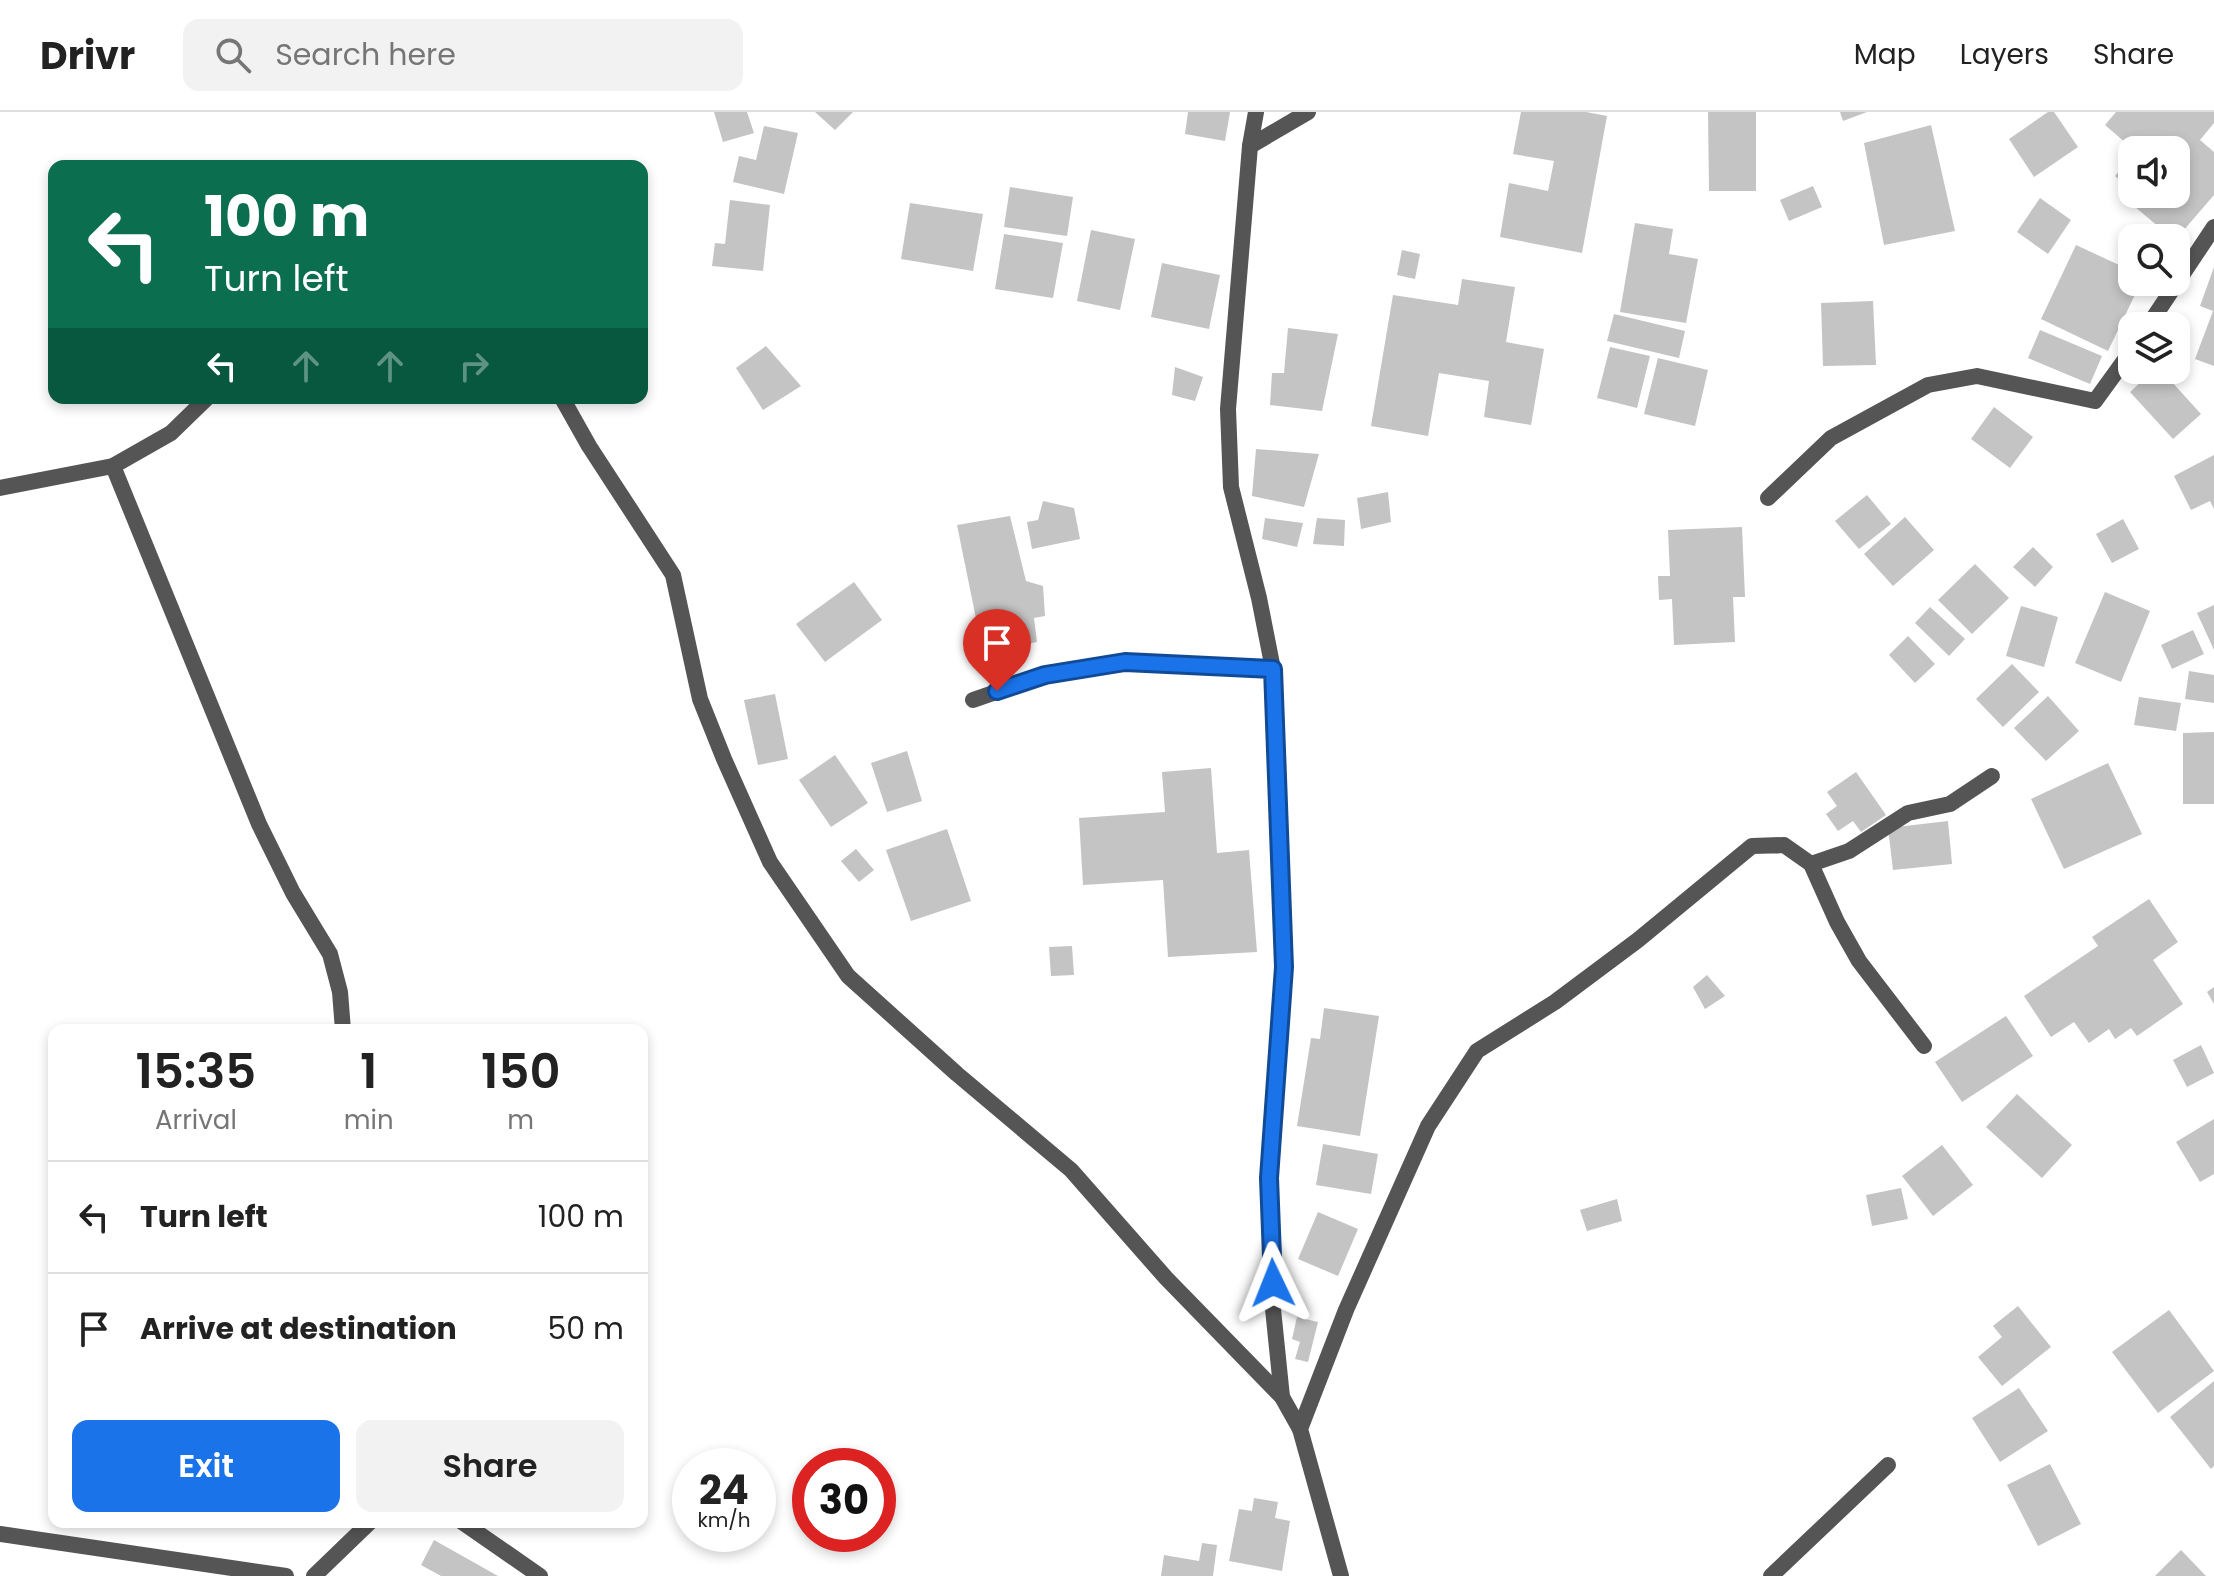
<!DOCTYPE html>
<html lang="en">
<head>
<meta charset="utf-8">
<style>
	body { margin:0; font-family:Poppins,sans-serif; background:#f2f2f2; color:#222; height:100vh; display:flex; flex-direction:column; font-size:30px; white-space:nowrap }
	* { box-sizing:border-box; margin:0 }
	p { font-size:26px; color:#767676 }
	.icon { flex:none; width:44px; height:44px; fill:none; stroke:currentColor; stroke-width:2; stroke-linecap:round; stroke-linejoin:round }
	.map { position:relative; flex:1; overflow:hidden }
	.side { position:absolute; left:48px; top:912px; width:600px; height:504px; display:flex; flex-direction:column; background:#fff; border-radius:16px; box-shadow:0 4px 12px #0003 }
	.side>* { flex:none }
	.top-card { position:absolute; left:48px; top:48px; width:600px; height:244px; border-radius:16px; box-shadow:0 4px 12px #0003; background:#0b6e4f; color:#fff; overflow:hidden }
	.controls { position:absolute; left:2118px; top:24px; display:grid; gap:16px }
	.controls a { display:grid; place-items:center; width:72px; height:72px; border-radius:16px; background:#fff; box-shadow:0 4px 12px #0003; font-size:40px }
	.speed { position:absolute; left:672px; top:1336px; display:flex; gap:16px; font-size:40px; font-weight:700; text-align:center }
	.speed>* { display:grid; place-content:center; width:104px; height:104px; border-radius:50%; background:#fff; box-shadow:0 4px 12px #0003; line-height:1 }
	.speed small { font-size:20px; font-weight:400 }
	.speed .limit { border:12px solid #d22; background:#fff; color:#111 }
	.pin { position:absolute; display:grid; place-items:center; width:68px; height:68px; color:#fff; margin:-82px -34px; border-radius:50% 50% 50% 0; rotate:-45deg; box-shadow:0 0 8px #0007 }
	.pin .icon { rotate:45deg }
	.me { position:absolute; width:88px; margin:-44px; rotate:358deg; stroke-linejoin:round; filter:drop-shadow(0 0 6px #0008) }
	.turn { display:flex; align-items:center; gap:28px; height:168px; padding:0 24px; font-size:36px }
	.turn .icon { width:104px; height:104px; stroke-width:2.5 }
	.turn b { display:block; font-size:56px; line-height:68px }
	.lanes { display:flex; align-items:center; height:76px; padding:0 24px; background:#0003; justify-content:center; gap:40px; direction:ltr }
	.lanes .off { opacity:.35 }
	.eta { display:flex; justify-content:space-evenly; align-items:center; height:136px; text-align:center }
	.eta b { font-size:48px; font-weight:600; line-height:56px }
	.cta { display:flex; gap:16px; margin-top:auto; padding:16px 24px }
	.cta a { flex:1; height:92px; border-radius:16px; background:#1a73e8; color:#fff; font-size:32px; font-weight:600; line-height:92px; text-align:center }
	.cta a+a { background:#f2f2f2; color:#222 }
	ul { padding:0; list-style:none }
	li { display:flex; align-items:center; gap:24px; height:112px; padding:0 24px; border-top:2px solid #e0e0e0 }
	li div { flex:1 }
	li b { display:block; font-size:30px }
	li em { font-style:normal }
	header { display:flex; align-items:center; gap:48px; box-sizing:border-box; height:112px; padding:0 40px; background:#fff; border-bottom:2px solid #e0e0e0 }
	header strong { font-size:38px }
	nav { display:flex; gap:44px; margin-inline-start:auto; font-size:28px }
	.search { width:560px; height:72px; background:#f2f2f2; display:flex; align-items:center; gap:20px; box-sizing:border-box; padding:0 28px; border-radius:16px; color:#767676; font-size:30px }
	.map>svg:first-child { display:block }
	.building { fill:#c4c4c4 }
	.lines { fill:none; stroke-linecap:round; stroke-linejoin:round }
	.street { stroke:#555; stroke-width:16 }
	.route-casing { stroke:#114b97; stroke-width:20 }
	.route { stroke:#1a73e8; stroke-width:14 }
</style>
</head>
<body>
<header>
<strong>Drivr</strong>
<div class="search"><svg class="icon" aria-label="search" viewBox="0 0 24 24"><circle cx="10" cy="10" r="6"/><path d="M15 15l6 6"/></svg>Search here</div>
<nav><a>Map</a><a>Layers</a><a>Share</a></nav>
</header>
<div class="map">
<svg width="2214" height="1464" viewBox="0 0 2214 1464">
	<rect width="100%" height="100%" fill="#fff"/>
	<g class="building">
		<polygon points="714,0 747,0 754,21 723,30"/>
		<polygon points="815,0 853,0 835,18"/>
		<polygon points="1188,0 1230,0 1225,29 1185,22"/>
		<polygon points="1521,0 1586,0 1607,4 1582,141 1500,125 1509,71 1548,79 1554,49 1513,42"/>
		<polygon points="1708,0 1756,0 1756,79 1709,79"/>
		<polygon points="1840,0 1867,0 1843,9"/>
		<polygon points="2048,0 2054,0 2078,35 2034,65 2009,27"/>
		<polygon points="2116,0 2214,0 2214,11 2200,28 2214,40 2214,83 2177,126 2172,126 2122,84 2129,76 2115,64 2132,44 2132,82 2176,82 2176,38 2134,38 2105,13"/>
		<polygon points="1931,13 1955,119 1884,133 1864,31"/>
		<polygon points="764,14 798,21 784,82 733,70 739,44 756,48"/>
		<polygon points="1813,74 1822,95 1789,109 1780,88"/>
		<polygon points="1010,75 1073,85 1067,124 1004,115"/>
		<polygon points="2040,86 2071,108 2048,142 2017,120"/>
		<polygon points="730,88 770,93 763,159 712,154 715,131 725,132"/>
		<polygon points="910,91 983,102 973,159 901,147"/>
		<polygon points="1635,111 1673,117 1669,142 1698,147 1686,211 1620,200"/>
		<polygon points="1091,118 1135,127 1120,198 1077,189"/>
		<polygon points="1004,122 1063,131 1053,186 995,177"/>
		<polygon points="2076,133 2132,159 2132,170 2141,170 2108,239 2041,207"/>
		<polygon points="1402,138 1420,142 1415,167 1397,163"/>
		<polygon points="1162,151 1220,163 1209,217 1151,205"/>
		<polygon points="2214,155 2214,254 2195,247 2213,199 2200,194"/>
		<polygon points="1462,167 1515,175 1506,230 1544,237 1531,313 1484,305 1489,269 1439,261 1428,324 1371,314 1393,183 1458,193"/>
		<polygon points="1873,189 1876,253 1823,254 1821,191"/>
		<polygon points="1614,202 1685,219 1679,246 1607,229"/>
		<polygon points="1288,216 1338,222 1322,299 1270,293 1272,261 1284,261"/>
		<polygon points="2040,218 2102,244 2090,272 2028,246"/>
		<polygon points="766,234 801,274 763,298 736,256"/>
		<polygon points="1610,235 1650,244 1637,296 1597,286"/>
		<polygon points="1658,246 1708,258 1695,314 1644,302"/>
		<polygon points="1175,255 1203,265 1195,289 1172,283"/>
		<polygon points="2154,258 2161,258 2201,302 2173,327 2130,280"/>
		<polygon points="1994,295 2033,325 2010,356 1971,327"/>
		<polygon points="1256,337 1319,342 1304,395 1252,384"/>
		<polygon points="2214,343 2214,397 2210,389 2191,398 2174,364"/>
		<polygon points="1388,380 1391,410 1361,417 1357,386"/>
		<polygon points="1867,383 1891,412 1859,437 1835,409"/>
		<polygon points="1043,389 1074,396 1080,427 1032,437 1027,410 1038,408"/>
		<polygon points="1010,404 1026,469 1043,474 1045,504 1034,506 1037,530 983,541 957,413"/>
		<polygon points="1905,405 1934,438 1893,474 1864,442"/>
		<polygon points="1265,406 1303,411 1297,435 1262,427"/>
		<polygon points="1317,406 1345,408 1344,434 1313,432"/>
		<polygon points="2123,407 2139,437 2112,451 2096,422"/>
		<polygon points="1742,415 1745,485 1733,485 1735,530 1674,533 1672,487 1659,488 1658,464 1670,464 1668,418"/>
		<polygon points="2033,435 2053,455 2035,475 2013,455"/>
		<polygon points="1975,452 2009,486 1972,522 1938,488"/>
		<polygon points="854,470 882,508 825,550 796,512"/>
		<polygon points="2105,480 2150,499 2121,570 2075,551"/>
		<polygon points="2214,493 2214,538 2197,501"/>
		<polygon points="2021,494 2058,505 2044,555 2006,544"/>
		<polygon points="1930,495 1965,527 1949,544 1915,511"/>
		<polygon points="2193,518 2204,542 2172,557 2161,533"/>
		<polygon points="1908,524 1935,552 1915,571 1889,543"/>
		<polygon points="2012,552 2039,580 2003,615 1976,587"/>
		<polygon points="2189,559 2214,563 2214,591 2185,587"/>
		<polygon points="775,582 788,647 758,653 744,588"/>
		<polygon points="2048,584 2079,619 2046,649 2014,616"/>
		<polygon points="2139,585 2181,591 2176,619 2134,613"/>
		<polygon points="2214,620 2214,692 2183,692 2183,621"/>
		<polygon points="907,639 922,689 887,700 871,651"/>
		<polygon points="835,643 868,691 831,715 799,668"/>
		<polygon points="2108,651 2142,722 2064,757 2031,687"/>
		<polygon points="1211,656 1217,741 1249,738 1257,840 1168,845 1163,768 1083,773 1079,706 1165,700 1162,660"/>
		<polygon points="1856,660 1886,703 1861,720 1853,709 1838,719 1826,702 1837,694 1827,680"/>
		<polygon points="1948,709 1952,752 1893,758 1888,716"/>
		<polygon points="947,717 971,789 911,809 886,738"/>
		<polygon points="856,737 874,758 859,770 841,749"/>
		<polygon points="2149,787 2178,830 2153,848 2183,892 2137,924 2131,916 2115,927 2109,917 2089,931 2074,910 2051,925 2024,884 2098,834 2092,825"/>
		<polygon points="1072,834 1074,863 1051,864 1049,835"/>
		<polygon points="1707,863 1725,884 1705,897 1693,875"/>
		<polygon points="2214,875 2214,892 2207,880"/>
		<polygon points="1324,896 1379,904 1360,1024 1297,1014 1311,926 1320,927"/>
		<polygon points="2006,904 2033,944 1962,990 1935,950"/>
		<polygon points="2201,933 2214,961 2187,975 2173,948"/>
		<polygon points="2017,982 2072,1033 2042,1066 1986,1015"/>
		<polygon points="2214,1007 2214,1062 2200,1070 2176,1030"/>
		<polygon points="1323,1032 1378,1042 1371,1082 1316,1073"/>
		<polygon points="1942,1033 1973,1073 1933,1104 1902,1064"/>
		<polygon points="1901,1076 1908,1107 1872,1114 1866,1083"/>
		<polygon points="1617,1087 1622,1109 1587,1119 1580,1098"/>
		<polygon points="1318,1100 1358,1117 1338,1164 1298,1147"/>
		<polygon points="2018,1194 2051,1235 2002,1274 1978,1245 2002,1225 1993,1214"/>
		<polygon points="2169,1198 2214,1259 2158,1301 2112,1240"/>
		<polygon points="1297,1205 1318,1210 1308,1250 1295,1247 1300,1230 1292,1227"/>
		<polygon points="2214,1269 2214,1354 2211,1357 2170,1305"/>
		<polygon points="2019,1276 2048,1319 2000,1350 1972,1306"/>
		<polygon points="2050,1352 2081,1412 2038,1434 2007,1373"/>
		<polygon points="1254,1386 1278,1390 1275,1406 1290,1409 1282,1459 1229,1449 1239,1397 1252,1399"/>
		<polygon points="434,1428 498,1464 441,1464 421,1453"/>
		<polygon points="1202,1431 1217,1433 1213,1464 1161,1464 1164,1443 1199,1449"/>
		<polygon points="2181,1438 2206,1464 2155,1464"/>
	</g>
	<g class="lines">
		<g class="street">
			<polyline points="1256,0 1250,34 1228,297 1231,375 1259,486 1273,557 1284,855 1269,1066 1273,1197 1282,1285"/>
			<polyline points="1250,34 1308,0"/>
			<polyline points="2148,214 2214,115"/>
			<polyline points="562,286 589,334 673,463 700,587 724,647 770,750 848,864 957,962 1071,1058 1166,1166 1282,1285 1300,1317"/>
			<polyline points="113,354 259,712 293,781 330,842 340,880 343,918"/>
			<polyline points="0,376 113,354 171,321 207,286"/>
			<polyline points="1768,386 1831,326 1928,273 1977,264 2095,289 2132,238"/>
			<polyline points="973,588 1045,563 1125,550 1273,557"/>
			<polyline points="1811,752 1849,739 1908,701 1950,692 1992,664"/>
			<polyline points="462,1410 540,1464"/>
			<polyline points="0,1422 286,1464"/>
			<polyline points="314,1464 370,1410"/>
			<polyline points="1341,1464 1300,1317 1346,1198 1428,1014 1477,939 1555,890 1638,828 1752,734 1784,733 1811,752 1837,810 1859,849 1924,934"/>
			<polyline points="1771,1464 1888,1353"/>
		</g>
	</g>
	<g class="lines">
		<defs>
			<polyline id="route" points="997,579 1045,563 1125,550 1273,557 1284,855 1269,1066 1273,1171"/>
		</defs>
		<use href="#route" class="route-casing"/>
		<use href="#route" class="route"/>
	</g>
</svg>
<div class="controls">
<a><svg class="icon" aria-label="sound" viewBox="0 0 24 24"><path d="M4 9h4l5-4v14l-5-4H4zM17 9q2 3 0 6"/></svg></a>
<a><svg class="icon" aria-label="search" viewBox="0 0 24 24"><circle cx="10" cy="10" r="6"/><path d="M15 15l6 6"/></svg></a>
<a><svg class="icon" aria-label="layers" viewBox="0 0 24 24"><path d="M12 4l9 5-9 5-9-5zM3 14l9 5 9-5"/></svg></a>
</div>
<div class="speed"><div>24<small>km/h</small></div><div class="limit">30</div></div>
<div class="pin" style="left:997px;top:579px;background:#d93025"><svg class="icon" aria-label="arrive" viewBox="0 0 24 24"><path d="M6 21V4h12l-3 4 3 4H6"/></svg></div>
<svg class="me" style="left:1273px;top:1171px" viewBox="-20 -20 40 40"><path d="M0-17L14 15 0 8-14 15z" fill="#1a73e8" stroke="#fff" stroke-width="4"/></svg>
<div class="top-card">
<div class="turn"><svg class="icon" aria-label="left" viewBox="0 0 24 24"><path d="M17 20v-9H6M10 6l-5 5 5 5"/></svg><div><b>100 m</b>Turn left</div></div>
<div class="lanes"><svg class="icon" aria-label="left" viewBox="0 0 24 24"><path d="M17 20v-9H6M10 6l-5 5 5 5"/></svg><svg class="icon off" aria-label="ahead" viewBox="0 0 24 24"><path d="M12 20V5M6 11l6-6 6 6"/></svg><svg class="icon off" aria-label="ahead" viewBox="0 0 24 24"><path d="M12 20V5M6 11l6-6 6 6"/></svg><svg class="icon off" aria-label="right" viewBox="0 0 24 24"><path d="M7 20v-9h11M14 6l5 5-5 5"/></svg></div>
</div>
<section class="side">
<div class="eta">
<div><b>15:35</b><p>Arrival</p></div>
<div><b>1</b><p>min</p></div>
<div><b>150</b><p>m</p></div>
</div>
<ul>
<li><svg class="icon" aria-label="left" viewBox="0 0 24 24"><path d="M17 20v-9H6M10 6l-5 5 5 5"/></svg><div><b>Turn left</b></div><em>100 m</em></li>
<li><svg class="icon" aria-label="arrive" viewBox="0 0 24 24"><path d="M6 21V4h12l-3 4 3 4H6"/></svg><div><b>Arrive at destination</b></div><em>50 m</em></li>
</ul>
<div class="cta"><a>Exit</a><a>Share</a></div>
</section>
</div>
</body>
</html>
